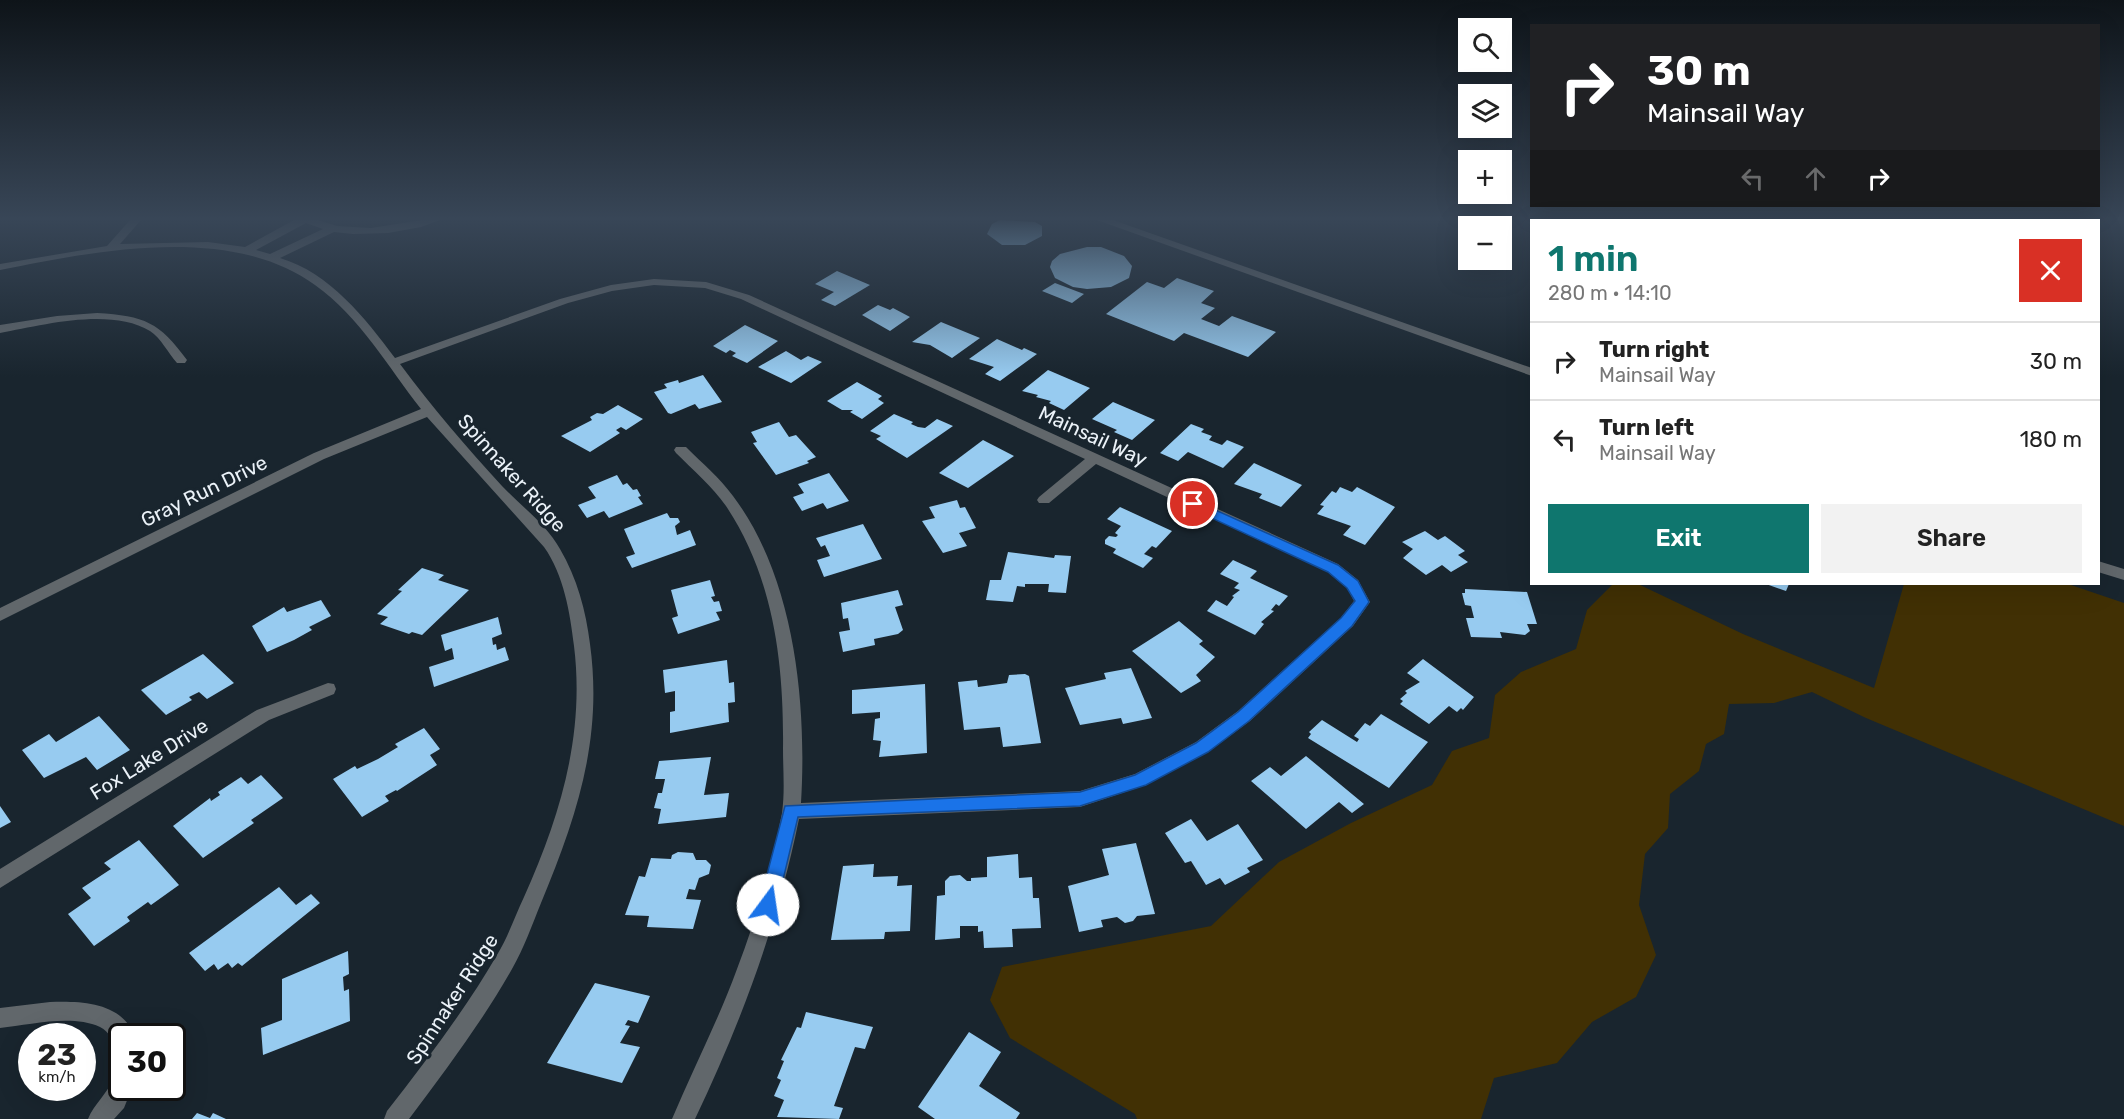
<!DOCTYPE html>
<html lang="en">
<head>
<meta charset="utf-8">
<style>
	body { margin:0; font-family:Rubik,sans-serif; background:#f2f2f2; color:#222; height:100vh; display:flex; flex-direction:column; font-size:22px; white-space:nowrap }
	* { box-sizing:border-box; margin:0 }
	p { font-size:20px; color:#767676 }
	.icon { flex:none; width:33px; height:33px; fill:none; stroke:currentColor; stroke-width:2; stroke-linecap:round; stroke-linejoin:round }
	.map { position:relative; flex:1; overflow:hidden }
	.drawer { position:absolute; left:1530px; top:219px; width:570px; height:366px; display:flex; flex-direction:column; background:#fff; border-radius:0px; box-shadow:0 6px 24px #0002 }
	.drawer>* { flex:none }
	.banner { position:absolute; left:1530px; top:24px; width:570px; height:183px; border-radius:0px; box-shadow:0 6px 24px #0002; background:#202124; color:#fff; overflow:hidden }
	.tools { position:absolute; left:1458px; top:18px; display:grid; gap:12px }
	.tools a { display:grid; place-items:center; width:54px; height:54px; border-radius:0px; background:#fff; box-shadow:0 6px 24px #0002; font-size:30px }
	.speed { position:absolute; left:18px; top:1023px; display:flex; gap:12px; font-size:30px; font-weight:700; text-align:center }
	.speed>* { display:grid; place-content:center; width:78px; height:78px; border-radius:50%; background:#fff; box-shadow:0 6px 24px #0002; line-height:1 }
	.speed small { font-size:15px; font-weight:400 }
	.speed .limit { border:3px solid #111; border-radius:9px; background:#fff; color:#111 }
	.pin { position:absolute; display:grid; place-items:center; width:51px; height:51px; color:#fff; margin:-26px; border:3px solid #fff; border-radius:50%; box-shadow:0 2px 6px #0007 }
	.me { position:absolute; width:66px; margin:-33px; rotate:14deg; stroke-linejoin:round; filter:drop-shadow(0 0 4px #0008) }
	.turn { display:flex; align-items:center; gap:21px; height:126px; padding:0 18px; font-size:27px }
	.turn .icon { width:78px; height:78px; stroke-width:2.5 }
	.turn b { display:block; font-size:42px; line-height:51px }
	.lanes { display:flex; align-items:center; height:57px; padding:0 18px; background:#0003; justify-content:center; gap:30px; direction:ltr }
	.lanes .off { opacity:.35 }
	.round { display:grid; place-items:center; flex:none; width:63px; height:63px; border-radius:0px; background:#f2f2f2 }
	.head { display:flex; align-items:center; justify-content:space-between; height:102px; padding:0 18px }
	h1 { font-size:36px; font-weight:600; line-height:45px; color:#0f766e }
	.button { display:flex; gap:12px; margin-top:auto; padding:12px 18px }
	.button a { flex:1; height:69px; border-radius:0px; background:#0f766e; color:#fff; font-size:24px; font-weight:600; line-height:69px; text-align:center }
	.button a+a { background:#f2f2f2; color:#222 }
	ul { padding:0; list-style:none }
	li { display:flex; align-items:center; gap:18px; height:78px; padding:0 18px; border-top:2px solid #e0e0e0 }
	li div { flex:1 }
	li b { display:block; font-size:22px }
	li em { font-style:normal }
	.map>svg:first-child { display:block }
	.green { fill:#413004 }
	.building { fill:#97cbf0 }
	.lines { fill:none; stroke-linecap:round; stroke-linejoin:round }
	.minor { fill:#61676b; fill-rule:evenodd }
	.tertiary { fill:#61676b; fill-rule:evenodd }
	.route { fill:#1a73e8; stroke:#114b97; stroke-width:1.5 }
	.labels { text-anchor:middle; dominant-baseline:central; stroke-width:6; stroke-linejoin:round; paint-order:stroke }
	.street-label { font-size:20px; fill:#ebf2f8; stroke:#19252e }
</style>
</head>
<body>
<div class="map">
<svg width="2124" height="1119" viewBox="0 0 2124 1119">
	<rect width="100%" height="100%" fill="#19252e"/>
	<polygon class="green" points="1613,584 1638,584 1743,634 1874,688 1904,584 2068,584 2124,603 2124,826 1866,718 1812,692 1774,703 1729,704 1724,734 1706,744 1699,771 1670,794 1668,828 1645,854 1639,905 1656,955 1636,997 1592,1022 1557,1063 1494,1078 1481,1119 1137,1119 1135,1114 1010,1038 990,1000 1002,967 1211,926 1279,862 1351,823 1432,785 1452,751 1489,738 1495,695 1521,672 1576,649 1587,610"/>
	<g class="building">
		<polygon points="1000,220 1035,222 1042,226 1042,236 1025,245 1002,245 987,234 992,224"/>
		<polygon points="1087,247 1101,247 1124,256 1132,266 1129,278 1111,287 1087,289 1073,287 1055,278 1050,267 1052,261 1060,254"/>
		<polygon points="837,271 870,285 835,306 821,300 834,292 815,284"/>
		<polygon points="1177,278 1214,291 1201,303 1215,308 1201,319 1219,326 1232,316 1276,332 1248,357 1184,333 1174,341 1106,314 1147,282 1164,288"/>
		<polygon points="1055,283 1084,294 1072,303 1042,291"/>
		<polygon points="878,305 890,310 893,308 910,317 890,331 862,315"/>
		<polygon points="941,322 980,338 952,358 930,345 912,342"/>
		<polygon points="745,325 778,341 747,363 732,356 736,353 730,350 726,353 713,346"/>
		<polygon points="997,339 1022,350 1024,348 1037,354 1000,381 985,374 994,367 969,359"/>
		<polygon points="786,351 801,360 808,356 822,362 791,383 758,367"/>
		<polygon points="1048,370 1090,388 1064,410 1049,403 1051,401 1036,397 1038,395 1022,391"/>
		<polygon points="703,375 722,402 699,409 695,404 671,414 668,413 654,392 667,388 664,384 678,380 679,383"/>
		<polygon points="857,382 882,396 878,399 884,403 862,419 850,412 853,410 842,410 827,401"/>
		<polygon points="1113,402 1155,420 1132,440 1114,432 1117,430 1092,419"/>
		<polygon points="618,405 643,419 626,430 621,427 616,430 620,433 590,452 561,436 592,420 590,417 597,413 603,414"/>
		<polygon points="894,414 913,422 911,424 918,427 925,428 937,419 953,426 907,458 876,439 881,436 870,431"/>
		<polygon points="779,422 789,437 796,435 816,457 807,461 809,463 776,475 753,443 757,442 751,432"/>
		<polygon points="1191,424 1204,429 1201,432 1212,436 1209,440 1222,445 1227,440 1244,447 1223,468 1188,452 1178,461 1160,453"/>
		<polygon points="983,440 1014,456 968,488 939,473"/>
		<polygon points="1254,463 1302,485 1281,507 1259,498 1262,494 1234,484"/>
		<polygon points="829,473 849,501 827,509 823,503 802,511 793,497 804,493 798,484"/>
		<polygon points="617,475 623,485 627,483 633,490 637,489 641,496 638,497 643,504 609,518 604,511 587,518 578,505 596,498 588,487"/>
		<polygon points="1340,487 1352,492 1357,487 1395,507 1365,545 1343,535 1351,526 1317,514 1324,506 1320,505 1332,491 1336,493"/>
		<polygon points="957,500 960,508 965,507 976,528 959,533 967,546 943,553 922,521 935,518 929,507"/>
		<polygon points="1120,507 1172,531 1156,548 1152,546 1144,554 1153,558 1143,568 1113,553 1116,549 1105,544 1105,540 1109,536 1116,537 1118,535 1115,533 1121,526 1107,519"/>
		<polygon points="667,513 670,518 678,518 680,522 675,526 677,535 690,530 696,545 632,568 626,557 635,554 624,529"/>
		<polygon points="863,524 882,559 824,577 817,560 830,556 825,545 821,547 816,538"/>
		<polygon points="1425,531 1438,540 1445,536 1465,551 1458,555 1468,562 1451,572 1442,565 1426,575 1403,558 1413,549 1402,542"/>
		<polygon points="1008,552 1054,558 1055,555 1071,556 1066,593 1048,592 1049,584 1025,584 1025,587 1017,586 1013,602 986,600 990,580 1001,580"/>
		<polygon points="1233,560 1257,571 1250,578 1288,596 1279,606 1276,604 1271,610 1274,611 1261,622 1264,624 1255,635 1207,611 1216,600 1227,606 1234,597 1232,596 1240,590 1234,588 1239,583 1220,574"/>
		<polygon points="422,568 444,575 438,580 469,590 422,635 412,632 409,634 380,624 388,617 377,614 402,591 398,590"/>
		<polygon points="710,580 715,596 711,597 714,602 719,601 722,611 716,612 720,620 678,634 672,618 678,616 671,590"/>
		<polygon points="1766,584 1789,584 1786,591"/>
		<polygon points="1465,589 1527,592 1537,624 1527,624 1530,631 1525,635 1500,632 1502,638 1471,637 1466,618 1474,618 1471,606 1465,605 1462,593 1465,593"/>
		<polygon points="898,590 903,605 895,607 903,630 898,634 874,639 875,645 843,652 839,632 850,630 848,618 843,619 841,603"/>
		<polygon points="321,600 331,616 309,627 312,630 294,640 267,652 252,626 284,607 287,612"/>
		<polygon points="498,617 502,634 492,638 493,645 496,644 497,650 505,647 509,660 434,687 429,667 454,659 452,648 445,651 441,635"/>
		<polygon points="1179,621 1203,641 1199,644 1215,657 1196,675 1201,681 1181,693 1132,651"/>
		<polygon points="203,654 234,683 207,699 199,692 189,697 192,700 166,715 141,690"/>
		<polygon points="1423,659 1474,697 1463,710 1461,708 1457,712 1449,706 1429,724 1400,704 1403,701 1400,699 1407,693 1405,691 1420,682 1407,673"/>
		<polygon points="727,660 729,683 734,682 735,702 728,703 729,722 670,733 670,712 675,711 675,691 665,693 663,670"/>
		<polygon points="1131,668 1152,718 1123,724 1121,718 1080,725 1065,688 1106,679 1104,673"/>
		<polygon points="1025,674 1029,676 1041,743 1003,747 1000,727 964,730 958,682 977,680 978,687 1007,683 1009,675"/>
		<polygon points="925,684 927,753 879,757 881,741 873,740 875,719 880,718 880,712 852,714 852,690"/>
		<polygon points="1381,714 1428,742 1389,788 1308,738 1311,734 1309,732 1322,720 1357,742 1359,739 1354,736 1365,723 1370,726"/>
		<polygon points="99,716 130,750 97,770 86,757 44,778 22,750 49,734 56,742"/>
		<polygon points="424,728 440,749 430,755 437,765 397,791 396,790 385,796 389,801 362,817 333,779 355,766 357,769 378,759 398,747 395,744"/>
		<polygon points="1306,756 1364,804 1352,813 1339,802 1306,829 1251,781 1270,767 1281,776"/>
		<polygon points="711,757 704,795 729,793 726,817 658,824 661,809 654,808 658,793 662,793 665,779 655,779 659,761"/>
		<polygon points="261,775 283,798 251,820 254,823 203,858 173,826 210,798 211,801 220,795 218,792 241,777 248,784"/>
		<polygon points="0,806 11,822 0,828"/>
		<polygon points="1191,819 1207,841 1238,824 1263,860 1247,868 1250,872 1225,885 1220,878 1206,885 1191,861 1185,863 1165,833"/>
		<polygon points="139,840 179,885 151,905 148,902 127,917 130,921 94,946 68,914 91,898 82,888 111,869 104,863"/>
		<polygon points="1136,843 1155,914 1137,916 1133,921 1125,923 1117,917 1101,920 1103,927 1079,932 1068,886 1109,875 1102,849"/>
		<polygon points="678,852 693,853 696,860 706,860 711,865 709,874 699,878 695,890 689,889 686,899 701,900 693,929 647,927 649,916 625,915 639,876 645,877 651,858 671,859 672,855"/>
		<polygon points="1018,854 1019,878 1032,877 1033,898 1039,898 1041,928 1012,929 1013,947 984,948 983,931 978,932 978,926 960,926 960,938 935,940 937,896 945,895 945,881 950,876 960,875 967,881 971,881 971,878 987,877 987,857"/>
		<polygon points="874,864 873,877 898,876 897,886 912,885 910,931 885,932 884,939 831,940 843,866"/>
		<polygon points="279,887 296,905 311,894 320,903 242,966 238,963 232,968 228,963 218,970 214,964 205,971 189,953"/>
		<polygon points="348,951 349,974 343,977 344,991 349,989 350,1021 263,1055 261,1028 282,1020 282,979"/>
		<polygon points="595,983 650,996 638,1023 628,1020 625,1025 630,1026 620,1043 640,1047 622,1083 547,1063"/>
		<polygon points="806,1012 873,1027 865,1049 855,1047 834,1106 843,1108 839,1119 777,1117 784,1100 774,1096 781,1080 777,1078 784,1061 781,1060 797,1027 801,1028"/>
		<polygon points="969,1032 1001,1052 979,1086 1020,1113 1016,1119 935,1119 918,1107"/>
		<polygon points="197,1113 210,1118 213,1113 226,1119 192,1119"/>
	</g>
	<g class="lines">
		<g class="minor">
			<path d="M130,220h11l-21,24 88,-2 37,5 49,-27h24l19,6 34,2 51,-8h18l-19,7 -33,6 -35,1 -19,-2 -54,26c50,15 85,60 115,100l165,-59 51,-14 43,-6 52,3 43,13 589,269 20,16 12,22 -17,24 -103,95 -42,31 -62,33 -66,22 -281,12c-21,104 -58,204 -104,300h-23c21,-50 46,-98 65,-150 19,-50 35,-103 45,-156 3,-21 1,-43 1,-64 1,-85 -9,-171 -57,-243 -14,-20 -33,-36 -50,-53l-2,-3 2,-3h10c16,16 34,31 47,49 62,82 74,208 68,307l279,-12 55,-17 61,-32 42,-31 103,-93 13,-17 -7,-14 -19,-15 -232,-108 -47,39h-10l-2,-3 2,-3 46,-38 -344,-160 -36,-11 -51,-3 -42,6 -44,12 -168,61c32,43 66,83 102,122 19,20 45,39 58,63 17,29 26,62 30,95 13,95 -13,172 -49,259 -9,22 -17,45 -29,66 -30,53 -67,102 -103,150h-25l3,-8c39,-50 78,-101 110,-156 11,-18 18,-39 27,-58 36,-80 61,-162 50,-251 -4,-33 -10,-71 -30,-99l-117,-130 -103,42 -324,162v-13l314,-155 107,-44c-33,-42 -61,-92 -106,-124 -85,-62 -220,-34 -315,-15v-6l107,-18zM306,223l17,6 -53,25 -14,-4z"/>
			<path d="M97,313c48,3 62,9 90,47l-2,3h-8c-9,-10 -16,-25 -27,-32 -39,-24 -108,-6 -150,2v-8l57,-9z"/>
			<polygon points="328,683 334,684 336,689 334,694 269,720 0,888 0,869 257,710"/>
			<path d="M50,1002c32,-1 71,0 85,34h-13v10c-10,-4 -12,-14 -22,-19 -29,-13 -70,-2 -100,1v-20z"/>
			<path d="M122,1075v13h10l-8,20 -10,11h-26c6,-15 19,-25 26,-41z"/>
		</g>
		<g class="tertiary">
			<polygon points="1097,220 1113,220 1532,368 1532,376"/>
			<polygon points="2098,561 2124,569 2124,580 2098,572"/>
		</g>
	</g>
	<linearGradient id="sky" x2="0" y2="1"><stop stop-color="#0e1419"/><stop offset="0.58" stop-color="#384657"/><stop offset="1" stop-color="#384657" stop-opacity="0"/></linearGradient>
	<rect width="2124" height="377" fill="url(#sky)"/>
	<polygon class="route" points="1193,500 1338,565 1358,581 1369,602 1367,605 1352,626 1249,721 1208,752 1146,785 1080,806 798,817 777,905 774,911 768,913 761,911 759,905 785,806 1080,792 1135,775 1196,743 1238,712 1341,618 1355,601 1347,588 1328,572 1188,507 1188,501"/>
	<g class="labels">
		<g class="street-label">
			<text transform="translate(1093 436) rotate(25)">Mainsail Way</text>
			<text transform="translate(512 473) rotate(48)">Spinnaker Ridge</text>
			<text transform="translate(204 491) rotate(-26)">Gray Run Drive</text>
			<text transform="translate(149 759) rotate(-32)">Fox Lake Drive</text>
			<text transform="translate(452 999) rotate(-57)">Spinnaker Ridge</text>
		</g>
	</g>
</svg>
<div class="tools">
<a><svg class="icon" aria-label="search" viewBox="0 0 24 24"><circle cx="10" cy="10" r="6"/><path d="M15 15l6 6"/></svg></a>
<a><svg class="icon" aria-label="layers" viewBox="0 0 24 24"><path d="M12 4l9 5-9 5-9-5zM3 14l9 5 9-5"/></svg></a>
<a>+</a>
<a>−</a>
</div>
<div class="speed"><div>23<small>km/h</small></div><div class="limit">30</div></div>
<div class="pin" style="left:1193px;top:504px;background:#d93025"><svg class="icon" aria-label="arrive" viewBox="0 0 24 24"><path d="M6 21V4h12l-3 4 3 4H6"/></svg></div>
<svg class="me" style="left:768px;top:905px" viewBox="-20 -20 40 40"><circle r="19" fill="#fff"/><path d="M0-13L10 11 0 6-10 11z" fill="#1a73e8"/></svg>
<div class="banner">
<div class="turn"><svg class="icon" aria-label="right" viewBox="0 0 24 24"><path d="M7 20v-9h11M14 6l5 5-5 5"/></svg><div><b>30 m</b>Mainsail Way</div></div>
<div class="lanes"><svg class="icon off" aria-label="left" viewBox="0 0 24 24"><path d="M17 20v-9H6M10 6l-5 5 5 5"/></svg><svg class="icon off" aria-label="ahead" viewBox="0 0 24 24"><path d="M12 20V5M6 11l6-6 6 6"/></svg><svg class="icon" aria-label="right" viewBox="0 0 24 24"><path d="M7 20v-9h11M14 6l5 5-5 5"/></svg></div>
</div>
<section class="drawer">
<div class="head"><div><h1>1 min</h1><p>280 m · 14:10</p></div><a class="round" style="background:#d93025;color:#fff"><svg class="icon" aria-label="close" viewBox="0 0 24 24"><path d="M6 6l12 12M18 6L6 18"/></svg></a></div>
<ul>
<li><svg class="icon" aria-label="right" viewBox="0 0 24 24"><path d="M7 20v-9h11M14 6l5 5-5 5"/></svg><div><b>Turn right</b><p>Mainsail Way</p></div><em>30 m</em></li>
<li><svg class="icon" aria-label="left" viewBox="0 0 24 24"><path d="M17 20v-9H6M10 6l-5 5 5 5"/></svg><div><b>Turn left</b><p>Mainsail Way</p></div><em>180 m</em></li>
</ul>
<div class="button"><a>Exit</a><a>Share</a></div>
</section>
</div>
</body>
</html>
